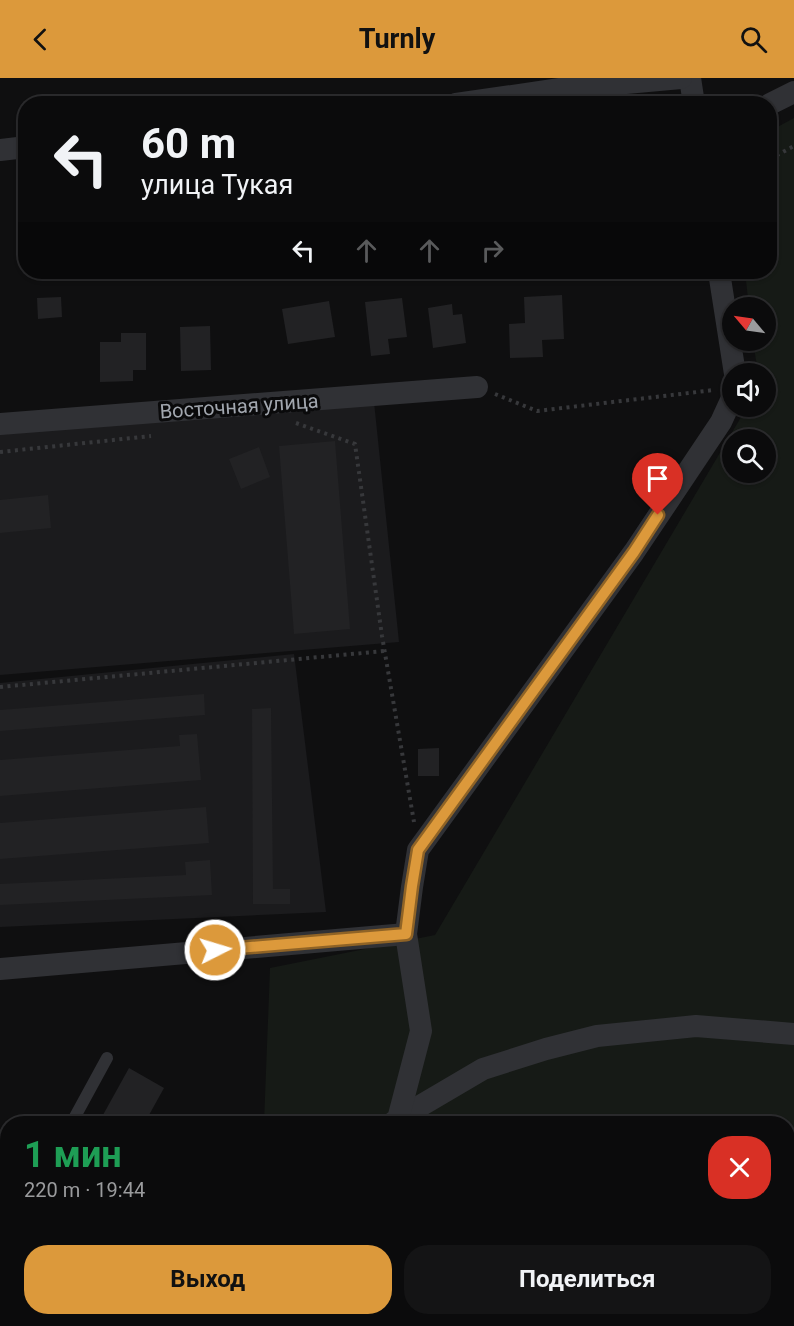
<!DOCTYPE html>
<html lang="ru">
<head>
<meta charset="utf-8">
<style>
	body { margin:0; font-family:Roboto,sans-serif; background:#141415; color:#f1f3f6; height:100vh; display:flex; flex-direction:column; font-size:22px; white-space:nowrap }
	* { box-sizing:border-box; margin:0 }
	p { font-size:20px; color:#9a9b9d }
	.icon { flex:none; width:33px; height:33px; fill:none; stroke:currentColor; stroke-width:2; stroke-linecap:round; stroke-linejoin:round }
	.map { position:relative; flex:1; overflow:hidden }
	.details { position:absolute; left:0px; top:1038px; width:795px; height:210px; display:flex; flex-direction:column; background:#0b0b0c; border-radius:24px 24px 0 0; box-shadow:0 2px 4px #0004,0 0 0 2px #2b2b2d }
	.details>* { flex:none }
	.banner { position:absolute; left:18px; top:18px; width:759px; height:183px; border-radius:24px; box-shadow:0 2px 4px #0004,0 0 0 2px #2b2b2d; background:#0b0b0c; color:#f1f3f6; overflow:hidden }
	.needle { width:39px; rotate:299deg }
	.tools { position:absolute; left:722px; top:219px; display:grid; gap:12px }
	.tools a { display:grid; place-items:center; width:54px; height:54px; border-radius:50%; background:#0b0b0c; box-shadow:0 2px 4px #0004,0 0 0 2px #2b2b2d; font-size:30px }
	.pin { position:absolute; display:grid; place-items:center; width:51px; height:51px; color:#fff; margin:-62px -26px; border-radius:50% 50% 50% 0; rotate:-45deg; box-shadow:0 0 6px #0007 }
	.pin .icon { rotate:45deg }
	.me { position:absolute; width:66px; margin:-33px; rotate:85deg; stroke-linejoin:round; filter:drop-shadow(0 0 4px #0008) }
	.turn { display:flex; align-items:center; gap:21px; height:126px; padding:0 24px; font-size:27px }
	.turn .icon { width:78px; height:78px; stroke-width:2.5 }
	.turn b { display:block; font-size:42px; line-height:51px }
	.lanes { display:flex; align-items:center; height:57px; padding:0 24px; background:#0003; justify-content:center; gap:30px; direction:ltr }
	.lanes .off { opacity:.35 }
	.round { display:grid; place-items:center; flex:none; width:63px; height:63px; border-radius:24px; background:#141415 }
	.headline { display:flex; align-items:center; justify-content:space-between; height:102px; padding:0 24px }
	h1 { font-size:36px; font-weight:700; line-height:45px; color:#1e9e55 }
	.action { display:flex; gap:12px; margin-top:auto; padding:12px 24px }
	.action a { flex:1; height:69px; border-radius:24px; background:#dc993b; color:#111; font-size:24px; font-weight:700; line-height:69px; text-align:center }
	.action a+a { background:#141415; color:#f1f3f6 }
	header { display:flex; justify-content:space-between; align-items:center; height:78px; padding:0 24px; background:#dc993b; color:#111; font-size:27px; font-weight:700 }
	.map>svg:first-child { display:block }
	.built { fill:#1b1b1d }
	.green { fill:#161a16; fill-rule:evenodd }
	.building { fill:#222224 }
	.lines { fill:none; stroke-linecap:round; stroke-linejoin:round }
	.path { stroke:#37383b; stroke-width:4; stroke-dasharray:3 4.5; stroke-linecap:butt }
	.service { stroke:#303135; stroke-width:12 }
	.minor { stroke:#303135; stroke-width:22 }
	.route-casing { stroke:#8f6326; stroke-width:15 }
	.route { stroke:#dc993b; stroke-width:10 }
	.labels { text-anchor:middle; dominant-baseline:central; stroke-width:6; stroke-linejoin:round; paint-order:stroke }
	.street-label { font-size:20px; fill:#a2a7af; stroke:#0a0a0b }
</style>
</head>
<body>
<header><svg class="icon" aria-label="back" viewBox="0 0 24 24"><path d="M15 5l-7 7 7 7"/></svg>Turnly<svg class="icon" aria-label="search" viewBox="0 0 24 24"><circle cx="10" cy="10" r="6"/><path d="M15 15l6 6"/></svg></header>
<div class="map">
<svg width="794" height="1248" viewBox="0 0 794 1248">
	<rect width="100%" height="100%" fill="#0f0f10"/>
	<g class="built">
		<polygon points="374,324 399,564 0,597 0,355"/>
		<polygon points="294,576 326,834 0,849 0,605"/>
	</g>
	<path class="green" d="M794,40v1208h-542l2,-8h534v-194l-524,-1 6,-155 165,-33 312,-528 18,-1v-32l-7,-1 -5,-32 12,-1v-32l-16,-1 -4,-35h25v-141zM732,362h33v32h-33z"/>
	<g class="building">
		<polygon points="562,217 564,261 542,262 543,279 510,280 509,246 525,245 524,219"/>
		<polygon points="61,219 62,239 38,241 37,220"/>
		<polygon points="402,220 407,259 388,261 390,276 371,278 365,224"/>
		<polygon points="329,223 335,259 288,266 282,231"/>
		<polygon points="452,226 453,237 462,236 466,265 433,270 428,230"/>
		<polygon points="210,248 211,292 181,293 180,249"/>
		<polygon points="121,255 146,255 146,292 133,292 133,303 100,304 100,264 121,264"/>
		<polygon points="335,363 350,551 294,556 279,368"/>
		<polygon points="259,369 270,399 241,411 229,381"/>
		<polygon points="48,417 51,450 0,455 0,422"/>
		<polygon points="204,616 205,637 0,653 0,632"/>
		<polygon points="271,630 273,811 290,811 290,826 253,826 252,631"/>
		<polygon points="197,656 201,702 0,718 0,682 180,668 179,657"/>
		<polygon points="439,670 439,698 418,698 418,671"/>
		<polygon points="206,729 209,765 0,781 0,745"/>
		<polygon points="210,782 212,817 0,827 0,806 186,797 185,784"/>
		<polygon points="129,990 164,1010 144,1046 98,1046"/>
		<polygon points="0,1223 8,1227 8,1240 33,1240 47,1248 0,1248"/>
	</g>
	<g class="lines">
		<g class="path">
			<polyline points="770,81 794,68"/>
			<polyline points="495,316 537,333 714,312"/>
			<polyline points="296,345 355,366 382,558 414,744"/>
			<polyline points="0,374 151,358"/>
			<polyline points="0,609 384,573"/>
		</g>
		<g class="service">
			<polyline points="71,1046 107,980"/>
			<polyline points="0,1172 8,1159"/>
			<polyline points="0,1191 8,1195"/>
			<polyline points="91,1240 105,1248"/>
		</g>
		<g class="minor">
			<polyline points="690,0 694,26"/>
			<polyline points="456,26 560,11 681,0"/>
			<polyline points="770,26 794,14"/>
			<polyline points="0,72 26,69"/>
			<polyline points="719,194 735,296"/>
			<polyline points="0,346 477,309"/>
			<polyline points="0,891 406,856"/>
			<polyline points="398,1041 483,991 546,971 597,958 696,948 794,956"/>
			<polyline points="391,1046 398,1041 421,953 406,856 412,809 418,772 634,474 721,344 732,320"/>
			<polyline points="231,1248 232,1240"/>
		</g>
	</g>
	<g class="lines">
		<defs>
			<polyline id="route" points="215,872 406,856 412,808 418,772 634,474 658,437"/>
		</defs>
		<use href="#route" class="route-casing"/>
		<use href="#route" class="route"/>
	</g>
	<g class="labels">
		<g class="street-label">
			<text transform="translate(239 328) rotate(-4)">Восточная улица</text>
		</g>
	</g>
</svg>
<div class="tools">
<a><svg class="needle" viewBox="-14 -14 28 28"><path d="M0-13l5 13h-10z" fill="#e53935"/><path d="M0 13l5-13h-10z" fill="#9a9b9d"/></svg></a>
<a><svg class="icon" aria-label="sound" viewBox="0 0 24 24"><path d="M4 9h4l5-4v14l-5-4H4zM17 9q2 3 0 6"/></svg></a>
<a><svg class="icon" aria-label="search" viewBox="0 0 24 24"><circle cx="10" cy="10" r="6"/><path d="M15 15l6 6"/></svg></a>
</div>
<div class="pin" style="left:658px;top:437px;background:#d93025"><svg class="icon" aria-label="arrive" viewBox="0 0 24 24"><path d="M6 21V4h12l-3 4 3 4H6"/></svg></div>
<svg class="me" style="left:215px;top:872px" viewBox="-20 -20 40 40"><circle r="17" fill="#dc993b" stroke="#fff" stroke-width="3"/><path d="M0-11L8 9 0 5-8 9z" fill="#fff"/></svg>
<div class="banner">
<div class="turn"><svg class="icon" aria-label="left" viewBox="0 0 24 24"><path d="M17 20v-9H6M10 6l-5 5 5 5"/></svg><div><b>60 m</b>улица Тукая</div></div>
<div class="lanes"><svg class="icon" aria-label="left" viewBox="0 0 24 24"><path d="M17 20v-9H6M10 6l-5 5 5 5"/></svg><svg class="icon off" aria-label="ahead" viewBox="0 0 24 24"><path d="M12 20V5M6 11l6-6 6 6"/></svg><svg class="icon off" aria-label="ahead" viewBox="0 0 24 24"><path d="M12 20V5M6 11l6-6 6 6"/></svg><svg class="icon off" aria-label="right" viewBox="0 0 24 24"><path d="M7 20v-9h11M14 6l5 5-5 5"/></svg></div>
</div>
<section class="details">
<div class="headline"><div><h1>1 мин</h1><p>220 m · 19:44</p></div><a class="round" style="background:#d93025;color:#fff"><svg class="icon" aria-label="close" viewBox="0 0 24 24"><path d="M6 6l12 12M18 6L6 18"/></svg></a></div>
<div class="action"><a>Выход</a><a>Поделиться</a></div>
</section>
</div>
</body>
</html>
